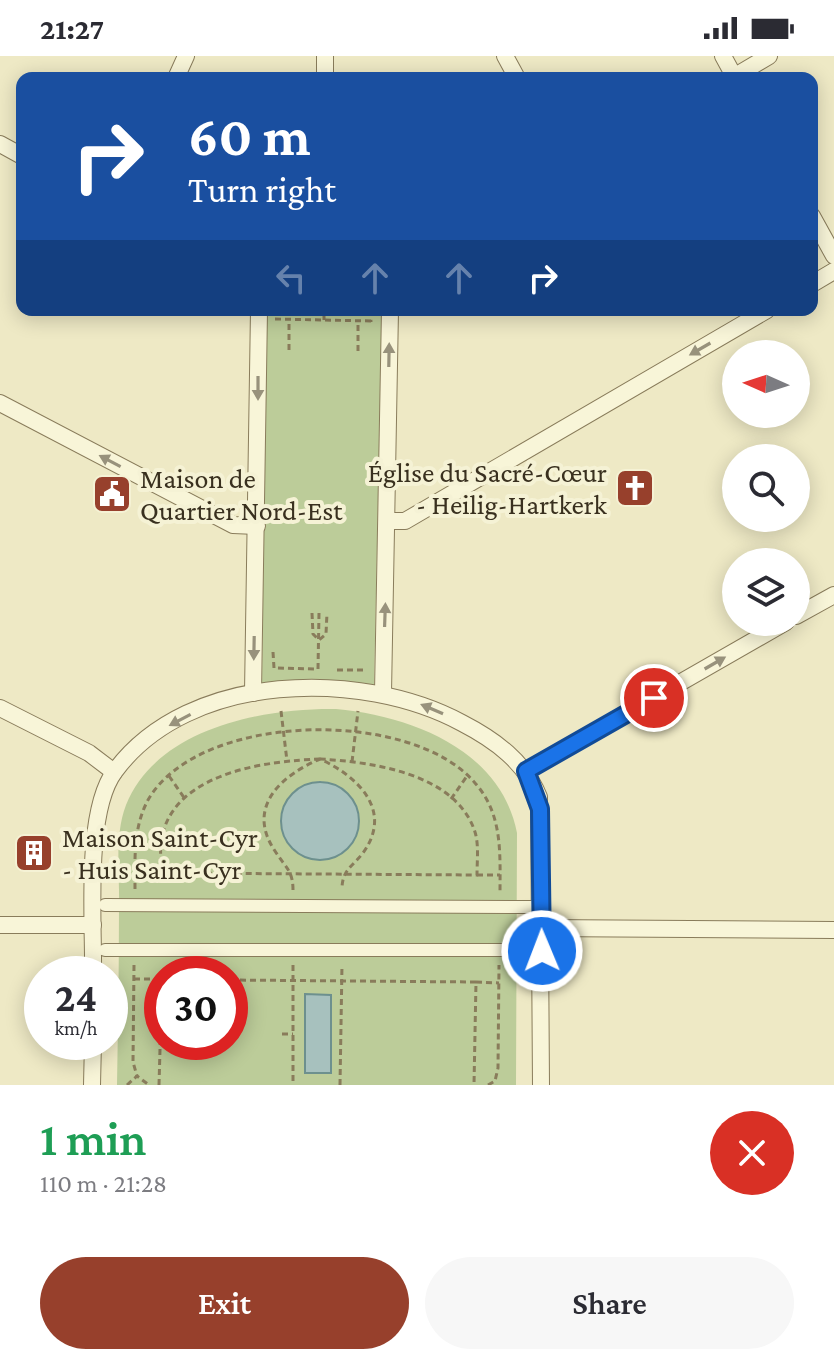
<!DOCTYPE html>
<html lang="en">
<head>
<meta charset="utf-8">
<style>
	body { margin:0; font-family:"Crimson Pro",serif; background:#f7f7f7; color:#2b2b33; height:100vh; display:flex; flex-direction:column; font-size:30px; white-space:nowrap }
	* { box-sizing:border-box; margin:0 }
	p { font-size:26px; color:#7c7c81 }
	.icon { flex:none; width:44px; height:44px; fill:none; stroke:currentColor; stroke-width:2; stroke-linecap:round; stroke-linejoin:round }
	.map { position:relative; height:1029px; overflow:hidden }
	.sheet { display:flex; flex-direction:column; background:#fff; flex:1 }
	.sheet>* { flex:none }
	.banner { position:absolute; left:16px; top:16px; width:802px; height:244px; border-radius:16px; box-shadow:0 4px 20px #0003; background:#1a4fa0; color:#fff; overflow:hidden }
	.needle { width:52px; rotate:273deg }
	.controls { position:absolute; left:722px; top:284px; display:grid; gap:16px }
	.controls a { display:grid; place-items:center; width:88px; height:88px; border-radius:50%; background:#fff; box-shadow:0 4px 20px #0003; font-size:40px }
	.speed { position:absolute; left:24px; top:900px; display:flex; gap:16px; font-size:40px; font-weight:700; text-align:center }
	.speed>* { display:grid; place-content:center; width:104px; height:104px; border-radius:50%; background:#fff; box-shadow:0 4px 20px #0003; line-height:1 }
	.speed small { font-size:20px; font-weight:400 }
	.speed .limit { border:12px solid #d22; background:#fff; color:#111 }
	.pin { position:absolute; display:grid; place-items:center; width:68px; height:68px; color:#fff; margin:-34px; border:4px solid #fff; border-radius:50%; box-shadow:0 2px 8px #0007 }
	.me { position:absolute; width:88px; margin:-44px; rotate:359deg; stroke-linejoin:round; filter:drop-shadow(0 0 6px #0008) }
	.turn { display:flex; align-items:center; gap:28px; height:168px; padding:0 40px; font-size:36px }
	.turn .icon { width:104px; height:104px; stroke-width:2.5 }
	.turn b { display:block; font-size:56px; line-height:68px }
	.lanes { display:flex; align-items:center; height:76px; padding:0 40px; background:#0003; justify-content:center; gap:40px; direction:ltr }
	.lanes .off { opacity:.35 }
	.round { display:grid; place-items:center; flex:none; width:84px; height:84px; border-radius:42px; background:#f7f7f7 }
	.summary { display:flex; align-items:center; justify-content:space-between; height:136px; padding:0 40px }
	h1 { font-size:48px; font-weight:600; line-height:60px; color:#1e9e55 }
	.primary-button { display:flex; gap:16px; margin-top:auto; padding:16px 40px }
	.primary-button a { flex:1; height:92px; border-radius:48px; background:#97402c; color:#fff; font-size:32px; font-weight:600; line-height:92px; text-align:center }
	.primary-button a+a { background:#f7f7f7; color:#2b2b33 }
	.status { display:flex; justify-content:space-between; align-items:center; height:56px; padding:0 40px; background:#fff; direction:ltr }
	.status svg { height:22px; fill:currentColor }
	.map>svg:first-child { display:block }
	.green { fill:#bccc99; fill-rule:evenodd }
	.water { fill:#a7c1be; stroke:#6d908e; stroke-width:2 }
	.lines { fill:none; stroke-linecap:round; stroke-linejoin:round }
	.pedestrian-casing { stroke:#897c5b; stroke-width:14 }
	.minor-casing { stroke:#897c5b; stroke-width:18 }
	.path { stroke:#897c5b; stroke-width:3; stroke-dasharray:6 4; stroke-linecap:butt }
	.pedestrian { stroke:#f8f5d8; stroke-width:12 }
	.minor { stroke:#f8f5d8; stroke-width:16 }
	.oneway { fill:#98927c }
	.route-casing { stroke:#114b97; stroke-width:20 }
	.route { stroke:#1a73e8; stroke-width:14 }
	.labels { text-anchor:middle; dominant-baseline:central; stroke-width:8; stroke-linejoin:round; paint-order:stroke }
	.poi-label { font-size:28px; fill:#39301f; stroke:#f5f2d5; text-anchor:start }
</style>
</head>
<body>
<div class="status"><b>21:27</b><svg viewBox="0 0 49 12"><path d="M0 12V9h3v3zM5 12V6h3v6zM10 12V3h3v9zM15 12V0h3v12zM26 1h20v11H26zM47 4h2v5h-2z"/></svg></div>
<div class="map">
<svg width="834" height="1029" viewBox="0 0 834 1029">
	<rect width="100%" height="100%" fill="#eee9c5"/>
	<g class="green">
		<polygon points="266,254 382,254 374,631 262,630"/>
		<path d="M336,653c76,7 165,41 181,124l-1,252h-399c1,-59 2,-118 2,-177 1,-33 -5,-72 7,-103 31,-77 137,-97 210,-96zM320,725l18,5 14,12 -69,9 11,-16zM162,918h68v68h-68zM305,939h26l-1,78h-25z"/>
	</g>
	<g class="water">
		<circle cx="320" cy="765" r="39"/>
		<polygon points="305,938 331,939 331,1017 305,1017"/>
	</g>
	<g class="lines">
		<defs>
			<g id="pedestrian">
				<polyline points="105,849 532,851"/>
				<polyline points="105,894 531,894"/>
			</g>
			<g id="minor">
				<polyline points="505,0 517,22"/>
				<polyline points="723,0 735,22"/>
				<polyline points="176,22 186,0"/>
				<polyline points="325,22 325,0"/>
				<polyline points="732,22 769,0"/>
				<polyline points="0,88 22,100"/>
				<polyline points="812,160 834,200"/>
				<polyline points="812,228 834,215"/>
				<polyline points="0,347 233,469 257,470"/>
				<polyline points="388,465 405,465 767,254"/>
				<polyline points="796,560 834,539"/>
				<polyline points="253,637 259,254"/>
				<polyline points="383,637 390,254"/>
				<polyline points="0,652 89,697 114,716"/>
				<polyline points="526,715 786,566"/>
				<polyline points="0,869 93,869"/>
				<polyline points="541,872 834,874"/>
				<path d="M93,918c1,-52 -9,-162 22,-203 74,-100 247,-102 347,-48 33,17 63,39 77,74l2,288"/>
				<polyline points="92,1029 93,986"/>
			</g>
		</defs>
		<use href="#pedestrian" class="pedestrian-casing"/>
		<use href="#minor" class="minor-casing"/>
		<g class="path">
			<polyline points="370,254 371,266"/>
			<polyline points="275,263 371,265"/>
			<polyline points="324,264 324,254"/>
			<polyline points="289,294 289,264"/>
			<polyline points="358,295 358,265"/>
			<polyline points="312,557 313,578 319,584 326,578 327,557"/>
			<polyline points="273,596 274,612 314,613"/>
			<polyline points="318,613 319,557"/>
			<polyline points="337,614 365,614"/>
			<polyline points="281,655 287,705"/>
			<path d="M320,703c51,3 136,14 155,73 4,13 2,29 2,43l-316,-2c0,-14 -2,-30 3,-44 19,-58 105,-68 156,-70z"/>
			<polyline points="352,706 358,655"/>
			<polyline points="169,720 185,743"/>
			<polyline points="451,743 467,720"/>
			<polyline points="135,817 159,817"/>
			<polyline points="477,819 500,819"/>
			<path d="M135,833c0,-31 -2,-61 13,-89 51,-89 264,-92 327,-17 28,31 25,71 25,110"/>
			<path d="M293,834c0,-20 -8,-23 -18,-39 -30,-44 7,-76 45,-92 37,17 74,51 43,94 -11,14 -21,17 -21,36"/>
			<polyline points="134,909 133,1006 137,1020"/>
			<polyline points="293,909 293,1029"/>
			<polyline points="134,923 160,923"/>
			<polyline points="230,924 476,926 474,1029"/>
			<polyline points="476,926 499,927"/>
			<polyline points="282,978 293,978"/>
			<polyline points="127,1029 137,1020 149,1029"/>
			<polyline points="159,1029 162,923"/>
			<polyline points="340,1029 342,909"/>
			<polyline points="488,1029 495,1025 498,1012 499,909"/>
		</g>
		<use href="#pedestrian" class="pedestrian"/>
		<use href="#minor" class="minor"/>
	</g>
	<defs><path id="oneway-solid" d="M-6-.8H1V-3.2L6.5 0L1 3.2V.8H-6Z" transform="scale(2)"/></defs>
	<g class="oneway">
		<use href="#oneway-solid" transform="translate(700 293) rotate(150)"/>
		<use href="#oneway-solid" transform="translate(389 299) rotate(-89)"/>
		<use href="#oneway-solid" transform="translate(258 332) rotate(90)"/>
		<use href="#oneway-solid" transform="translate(110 405) rotate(-152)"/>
		<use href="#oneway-solid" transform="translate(385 559) rotate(-88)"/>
		<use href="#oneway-solid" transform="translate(254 592) rotate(91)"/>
		<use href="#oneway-solid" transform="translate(715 607) rotate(-30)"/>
		<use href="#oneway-solid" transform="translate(432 653) rotate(-157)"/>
		<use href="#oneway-solid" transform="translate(180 664) rotate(152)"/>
	</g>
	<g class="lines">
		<defs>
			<polyline id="route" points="542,895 540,753 526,715 654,642"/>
		</defs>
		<use href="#route" class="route-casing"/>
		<use href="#route" class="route"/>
	</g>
	<defs>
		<symbol id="church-square" viewBox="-11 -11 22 22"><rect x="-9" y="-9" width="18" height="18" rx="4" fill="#97402c" stroke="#f5f2d5"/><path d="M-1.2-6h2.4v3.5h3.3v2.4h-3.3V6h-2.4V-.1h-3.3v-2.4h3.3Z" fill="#fff"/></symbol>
		<symbol id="civic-square" viewBox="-11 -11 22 22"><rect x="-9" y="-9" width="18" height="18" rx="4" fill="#97402c" stroke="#f5f2d5"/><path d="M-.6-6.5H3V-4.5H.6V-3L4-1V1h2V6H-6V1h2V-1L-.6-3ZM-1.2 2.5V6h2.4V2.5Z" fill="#fff"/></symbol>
		<symbol id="building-square" viewBox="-11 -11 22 22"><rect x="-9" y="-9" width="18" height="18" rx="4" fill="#97402c" stroke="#f5f2d5"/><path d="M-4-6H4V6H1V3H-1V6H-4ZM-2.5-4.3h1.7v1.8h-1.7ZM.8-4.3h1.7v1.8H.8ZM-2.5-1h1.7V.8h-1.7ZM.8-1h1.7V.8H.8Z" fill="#fff"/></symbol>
	</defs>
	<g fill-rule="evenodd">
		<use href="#church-square" x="613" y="410" width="44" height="44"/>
		<use href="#civic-square" x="90" y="416" width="44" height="44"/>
		<use href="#building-square" x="12" y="775" width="44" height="44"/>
	</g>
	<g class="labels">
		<g class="poi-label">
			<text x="607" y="416" text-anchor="end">Église du Sacré-Cœur<tspan x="607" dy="32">- Heilig-Hartkerk</tspan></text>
			<text x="140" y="422">Maison de<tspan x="140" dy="32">Quartier Nord-Est</tspan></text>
			<text x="62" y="781">Maison Saint-Cyr<tspan x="62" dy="32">- Huis Saint-Cyr</tspan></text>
		</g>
	</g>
</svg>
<div class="controls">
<a><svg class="needle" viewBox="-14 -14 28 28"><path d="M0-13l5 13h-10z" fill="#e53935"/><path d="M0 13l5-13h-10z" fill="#7c7c81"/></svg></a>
<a><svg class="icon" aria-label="search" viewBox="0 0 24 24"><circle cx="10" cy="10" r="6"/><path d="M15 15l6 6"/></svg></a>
<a><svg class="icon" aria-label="layers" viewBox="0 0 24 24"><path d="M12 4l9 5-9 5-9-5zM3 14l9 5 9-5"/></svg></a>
</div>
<div class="speed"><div>24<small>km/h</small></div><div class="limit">30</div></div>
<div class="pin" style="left:654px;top:642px;background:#d93025"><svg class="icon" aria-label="arrive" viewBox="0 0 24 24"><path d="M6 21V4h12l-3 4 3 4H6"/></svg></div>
<svg class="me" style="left:542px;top:895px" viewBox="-20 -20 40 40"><circle r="17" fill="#1a73e8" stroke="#fff" stroke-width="3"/><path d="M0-11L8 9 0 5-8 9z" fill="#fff"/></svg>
<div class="banner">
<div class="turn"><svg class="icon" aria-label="right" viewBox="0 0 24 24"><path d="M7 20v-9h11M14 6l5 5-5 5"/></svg><div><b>60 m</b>Turn right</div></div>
<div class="lanes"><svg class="icon off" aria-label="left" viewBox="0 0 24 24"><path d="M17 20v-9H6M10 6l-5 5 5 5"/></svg><svg class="icon off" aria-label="ahead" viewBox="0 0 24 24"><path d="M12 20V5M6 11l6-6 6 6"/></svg><svg class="icon off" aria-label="ahead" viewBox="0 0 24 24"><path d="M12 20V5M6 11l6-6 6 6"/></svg><svg class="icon" aria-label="right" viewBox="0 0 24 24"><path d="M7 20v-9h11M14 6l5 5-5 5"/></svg></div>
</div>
</div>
<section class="sheet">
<div class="summary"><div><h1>1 min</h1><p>110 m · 21:28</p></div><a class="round" style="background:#d93025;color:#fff"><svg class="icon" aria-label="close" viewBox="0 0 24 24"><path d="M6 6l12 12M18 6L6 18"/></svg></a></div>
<div class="primary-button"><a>Exit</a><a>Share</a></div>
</section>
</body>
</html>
